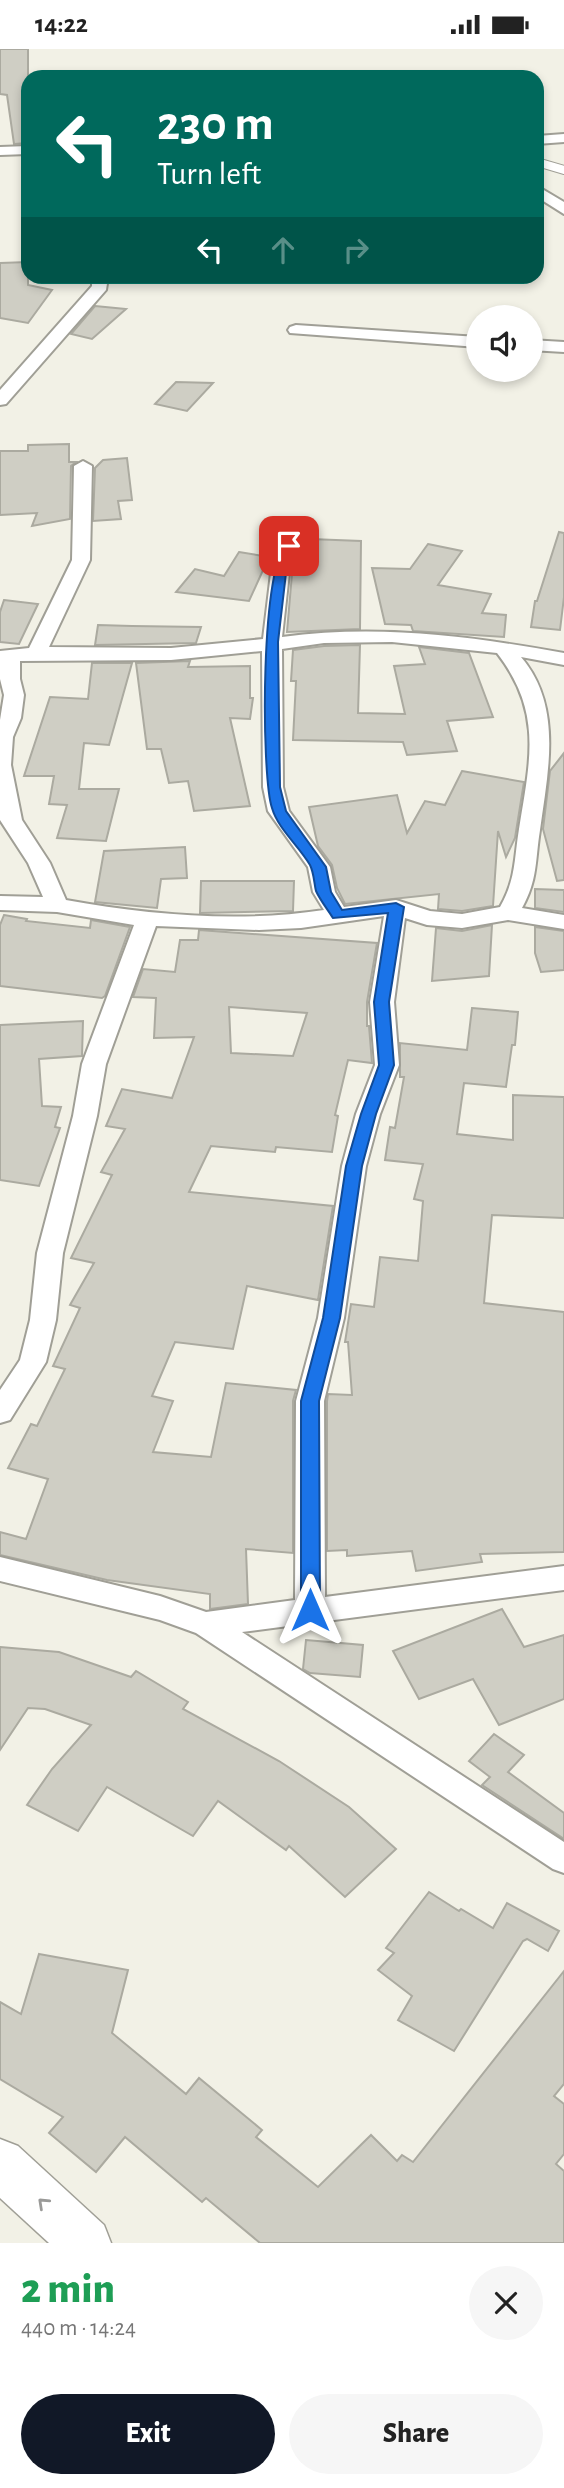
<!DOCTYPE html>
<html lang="en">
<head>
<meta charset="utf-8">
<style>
	body { margin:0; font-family:"Alegreya Sans",sans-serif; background:#f6f6f6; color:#222; height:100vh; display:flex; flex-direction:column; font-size:26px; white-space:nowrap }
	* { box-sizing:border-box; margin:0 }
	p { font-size:23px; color:#767676 }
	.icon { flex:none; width:38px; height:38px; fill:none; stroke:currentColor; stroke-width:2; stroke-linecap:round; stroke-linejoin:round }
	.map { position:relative; height:2194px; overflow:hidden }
	.panel { display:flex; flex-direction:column; background:#fff; flex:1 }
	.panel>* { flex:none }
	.top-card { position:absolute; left:21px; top:21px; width:523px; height:214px; border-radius:21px; box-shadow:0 4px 10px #0003; background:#00695c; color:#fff; overflow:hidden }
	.buttons { position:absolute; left:466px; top:256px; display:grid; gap:14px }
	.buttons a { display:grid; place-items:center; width:77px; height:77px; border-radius:50%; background:#fff; box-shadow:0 4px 10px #0003; font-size:35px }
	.pin { position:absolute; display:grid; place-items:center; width:60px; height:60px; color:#fff; margin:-30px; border-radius:14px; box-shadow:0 4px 10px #0006 }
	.me { position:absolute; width:77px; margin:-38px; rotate:0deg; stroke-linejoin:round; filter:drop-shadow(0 0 5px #0008) }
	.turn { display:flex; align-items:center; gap:24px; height:147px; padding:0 21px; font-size:32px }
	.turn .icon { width:91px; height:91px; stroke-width:2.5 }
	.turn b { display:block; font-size:49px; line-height:60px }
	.lanes { display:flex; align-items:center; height:66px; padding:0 21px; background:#0003; justify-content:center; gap:35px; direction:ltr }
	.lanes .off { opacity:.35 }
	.round { display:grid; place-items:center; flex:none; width:74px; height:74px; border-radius:37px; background:#f6f6f6 }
	.headline { display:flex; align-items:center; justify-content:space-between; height:119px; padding:0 21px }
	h1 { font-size:42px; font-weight:800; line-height:52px; color:#1e9e55 }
	.action { display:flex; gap:14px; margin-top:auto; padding:14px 21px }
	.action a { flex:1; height:80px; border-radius:42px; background:#111827; color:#fff; font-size:28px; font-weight:800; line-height:80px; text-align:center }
	.action a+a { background:#f6f6f6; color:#222 }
	.status { display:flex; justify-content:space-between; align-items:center; height:49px; padding:0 35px; background:#fff; direction:ltr }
	.status svg { height:19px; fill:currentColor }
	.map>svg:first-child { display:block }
	.building { fill:#cfcec4; stroke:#abaaa0; stroke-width:2; fill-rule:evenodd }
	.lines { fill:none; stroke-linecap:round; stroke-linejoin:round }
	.lane-casing { stroke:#a09f96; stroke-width:10 }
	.street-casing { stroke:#a09f96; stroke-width:4 }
	.secondary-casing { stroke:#a09f96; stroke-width:3 }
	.lane { stroke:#fff; stroke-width:8 }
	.street { fill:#fff; fill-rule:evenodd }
	.secondary { fill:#fff; fill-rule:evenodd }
	.oneway { stroke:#9a9a98 }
	.route { fill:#1a73e8; stroke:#114b97; stroke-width:2 }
</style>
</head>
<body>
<div class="status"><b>14:22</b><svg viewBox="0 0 49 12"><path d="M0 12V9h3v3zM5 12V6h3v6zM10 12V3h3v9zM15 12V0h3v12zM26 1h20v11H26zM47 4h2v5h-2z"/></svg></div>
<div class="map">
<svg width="564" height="2194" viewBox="0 0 564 2194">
	<rect width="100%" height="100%" fill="#f2f1e6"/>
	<g class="building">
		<polygon points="0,0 28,0 28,94 14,95 7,46 0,45"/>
		<polygon points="28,213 28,236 52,241 28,274 0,269 0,214"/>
		<polygon points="95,257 126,260 92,290 71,285"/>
		<polygon points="176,333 213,334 187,362 155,355"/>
		<polygon points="69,395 69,413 76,413 71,417 70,470 32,477 37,464 0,466 0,402 28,402 28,396"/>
		<polygon points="127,409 132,451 118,452 121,470 93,472 95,419 103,411"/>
		<polygon points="559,483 564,484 564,548 560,581 531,578 535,552 537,552"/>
		<polygon points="310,490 361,492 360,580 287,583 292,525 295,513 307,515"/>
		<polygon points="428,495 462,502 438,536 491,545 482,564 506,566 504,588 413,582 411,576 385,575 372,519 410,520"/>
		<polygon points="239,503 269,508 249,552 176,543 195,520 224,527"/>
		<polygon points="4,551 38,555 19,595 0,593 0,563"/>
		<polygon points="98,576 132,577 201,578 196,594 95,596"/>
		<polygon points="360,596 358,664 405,665 394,617 425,615 419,598 469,604 493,668 447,672 457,702 407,706 403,693 293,691 296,632 291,632 293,601 324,597"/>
		<polygon points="190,612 188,618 250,617 250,649 253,649 250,670 230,669 250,757 194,762 188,732 169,734 161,700 147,700 136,614"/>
		<polygon points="92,614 132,614 109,696 84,694 79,740 119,740 106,792 57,789 67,756 49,755 54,727 24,727 50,648 88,650"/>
		<polygon points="564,704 564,831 557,832 543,780 550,722"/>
		<polygon points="462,722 524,733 515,789 506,808 498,782 493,857 462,862 438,860 439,845 345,855 337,839 332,816 318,797 309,758 397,746 407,784 425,752 445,756"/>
		<polygon points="185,798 187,829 161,830 157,859 95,853 104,802"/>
		<polygon points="201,832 294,832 293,862 200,864"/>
		<polygon points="535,840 564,841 564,863 535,859"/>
		<polygon points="4,866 27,870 26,872 90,879 91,871 130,878 105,947 102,949 0,937 0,876"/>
		<polygon points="492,876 489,927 432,932 436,879 462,882"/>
		<polygon points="535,878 564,882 564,921 541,923 535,904"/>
		<path d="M199,881l178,13 -10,59v24h2l3,37 -24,-3 -13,55 3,1 -6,36 -56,-5 -1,5 -64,-6 -22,46 144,14 -15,94 -71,-14 -14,63 -58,-7 -23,54 21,5 -20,51 58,5 15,-74 70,7 -3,11v152l-47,-4 2,55 -38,5v-15l-103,-14 -107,-25v-23l26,7 22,-60 -40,-11 23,-44 6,2 28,-57 -12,-3 27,-58 -10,-3 24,-42 -23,-5 41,-83 -11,-3 24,-43 -19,-3 16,-37 50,9 22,-61 -40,1 2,-40 -23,-1 10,-28 32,3 5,-32h18zM229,958l78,6 -14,43 -62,-3z"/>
		<polygon points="472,959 518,963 515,996 512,996 506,1038 464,1034 457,1085 513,1091 513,1046 564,1048 564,1169 492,1166 484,1254 564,1263 564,1503 480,1505 482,1513 416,1522 412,1502 347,1507 347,1501 327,1502 327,1352 328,1345 352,1346 348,1293 345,1293 351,1255 374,1258 380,1208 418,1212 423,1152 414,1150 423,1115 385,1111 390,1078 395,1079 404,1028 400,1028 400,994 467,1001"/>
		<polygon points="83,972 82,1007 39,1010 42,1057 61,1058 55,1078 60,1079 39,1137 0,1131 0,976"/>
		<polygon points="502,1560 524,1598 564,1586 564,1650 499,1676 473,1630 419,1650 393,1602"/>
		<polygon points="306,1591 363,1596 360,1628 310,1624 303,1620"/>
		<polygon points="0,1598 59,1603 131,1628 136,1622 188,1653 183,1660 279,1712 349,1758 396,1800 345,1848 289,1797 286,1801 218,1752 193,1787 107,1738 78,1782 27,1756 52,1720 91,1676 45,1660 28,1659 0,1701"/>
		<polygon points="494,1685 524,1706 508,1723 564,1764 564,1790 482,1736 490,1728 469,1712"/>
		<polygon points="429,1843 459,1862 461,1860 493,1879 507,1854 559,1882 548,1902 527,1890 523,1892 454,2002 398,1971 412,1947 378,1921 394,1904 386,1899"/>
		<polygon points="39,1905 128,1921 112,1984 186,2045 199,2029 262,2081 256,2088 318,2138 371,2086 397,2112 402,2106 413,2113 564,1922 564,2035 554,2047 564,2055 564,2105 556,2115 564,2122 564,2194 260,2194 206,2149 202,2153 125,2088 96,2123 49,2084 63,2068 0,2030 0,1953 21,1965"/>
	</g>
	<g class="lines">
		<defs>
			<polyline id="lane" points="537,113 564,121"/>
			<g id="street">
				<polygon points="564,85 564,93 537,95 537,87"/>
				<polygon points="28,97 28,105 0,106 0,98"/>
				<polygon points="537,137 564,153 564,165 537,148"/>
				<polygon points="92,228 108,228 106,241 6,355 0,356 0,341 92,237"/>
				<polygon points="296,276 478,288 478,298 290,284 288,281 290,278"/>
				<polygon points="530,291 564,293 564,303 530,301"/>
				<path d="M83,412l9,5 -2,94 -41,87 122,1 92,-9 8,-66 9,-27 9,-6 9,6 -9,27 -7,64c96,-13 188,-1 282,16v12l-43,-8c42,49 27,114 19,173 -5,31 -2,49 -18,78l42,7v14l-56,-9 -46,8 -35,-3 -22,-7 -11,84 5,63 -19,49 -14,52 -22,152 -20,83 1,196 239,-31v24l-322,42 322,210v31l-11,-4 -357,-236 -36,-13 -160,-39v-24l160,39 46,16 89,-12 1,-199 22,-83 24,-152 14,-52 19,-49 -5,-63 14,-86 -83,12 -42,2 -103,-4 -50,138 -9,52 -34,137 -7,67 -10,42 -36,58 -10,3v-33l20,-30 10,-40 7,-67 36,-137 9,-52 52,-139 -77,-13 -57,-2v-14l43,1 -15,-34 -28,-43v-100l4,-25 -4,-16v-28l29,-3 43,-88 2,-94zM392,593l105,11c46,59 33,107 22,176 -5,31 -3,50 -19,78l-38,7 -32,-3 -34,-11 -52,7 -9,-15 -5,-25 -41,-56 -6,-24 -1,-138 42,-6zM262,602l1,136 5,24 40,56 5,25 11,18c-84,13 -175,5 -258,-10l-16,-37 -28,-43 -11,-55 2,-28 8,-19 3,-23 -4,-16v-18l151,-1z"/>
			</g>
			<polygon id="secondary" points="0,2090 18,2097 104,2176 111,2194 49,2194 0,2149"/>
		</defs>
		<use href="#lane" class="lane-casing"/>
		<use href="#street" class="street-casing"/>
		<use href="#secondary" class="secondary-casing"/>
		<use href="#lane" class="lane"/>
		<use href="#street" class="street"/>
		<use href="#secondary" class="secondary"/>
	</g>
	<defs><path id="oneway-chevron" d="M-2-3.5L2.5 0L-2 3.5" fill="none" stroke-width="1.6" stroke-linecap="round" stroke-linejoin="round" transform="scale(1.75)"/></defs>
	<use class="oneway" href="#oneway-chevron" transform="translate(43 2154) rotate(-137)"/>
	<path class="route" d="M289,494l6,3 -9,27 -8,69 2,145 6,24 40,56 5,25 11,18 54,-7 8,4 -15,95 5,63 -18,49 -14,52 -22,152 -21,83 1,209 -3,6 -7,2 -6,-2 -3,-6v-209l22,-83 23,-152 15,-52 18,-49 -5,-63 14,-89 -55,5c-5,-8 -13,-18 -17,-27 -2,-8 -2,-18 -6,-26 -11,-19 -32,-36 -38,-57 -11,-32 -12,-254 17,-265z"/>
</svg>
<div class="buttons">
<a><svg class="icon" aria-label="sound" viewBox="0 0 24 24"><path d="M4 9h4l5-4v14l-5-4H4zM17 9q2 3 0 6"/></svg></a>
</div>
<div class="pin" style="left:289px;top:497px;background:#d93025"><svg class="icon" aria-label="arrive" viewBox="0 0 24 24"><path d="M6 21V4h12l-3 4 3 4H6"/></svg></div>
<svg class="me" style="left:310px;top:1561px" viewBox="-20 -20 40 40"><path d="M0-17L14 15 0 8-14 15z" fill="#1a73e8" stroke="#fff" stroke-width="4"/></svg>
<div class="top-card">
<div class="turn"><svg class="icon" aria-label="left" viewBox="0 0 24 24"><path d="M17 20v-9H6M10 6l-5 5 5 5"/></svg><div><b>230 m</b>Turn left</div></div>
<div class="lanes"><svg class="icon" aria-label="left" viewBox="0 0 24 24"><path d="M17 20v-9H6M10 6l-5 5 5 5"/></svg><svg class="icon off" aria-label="ahead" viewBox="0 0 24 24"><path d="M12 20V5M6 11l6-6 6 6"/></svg><svg class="icon off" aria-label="right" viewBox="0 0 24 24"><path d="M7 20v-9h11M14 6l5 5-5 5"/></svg></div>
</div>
</div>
<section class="panel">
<div class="headline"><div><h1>2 min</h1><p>440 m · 14:24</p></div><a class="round"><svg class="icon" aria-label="close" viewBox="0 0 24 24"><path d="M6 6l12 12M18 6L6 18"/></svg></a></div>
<div class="action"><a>Exit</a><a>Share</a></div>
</section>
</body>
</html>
